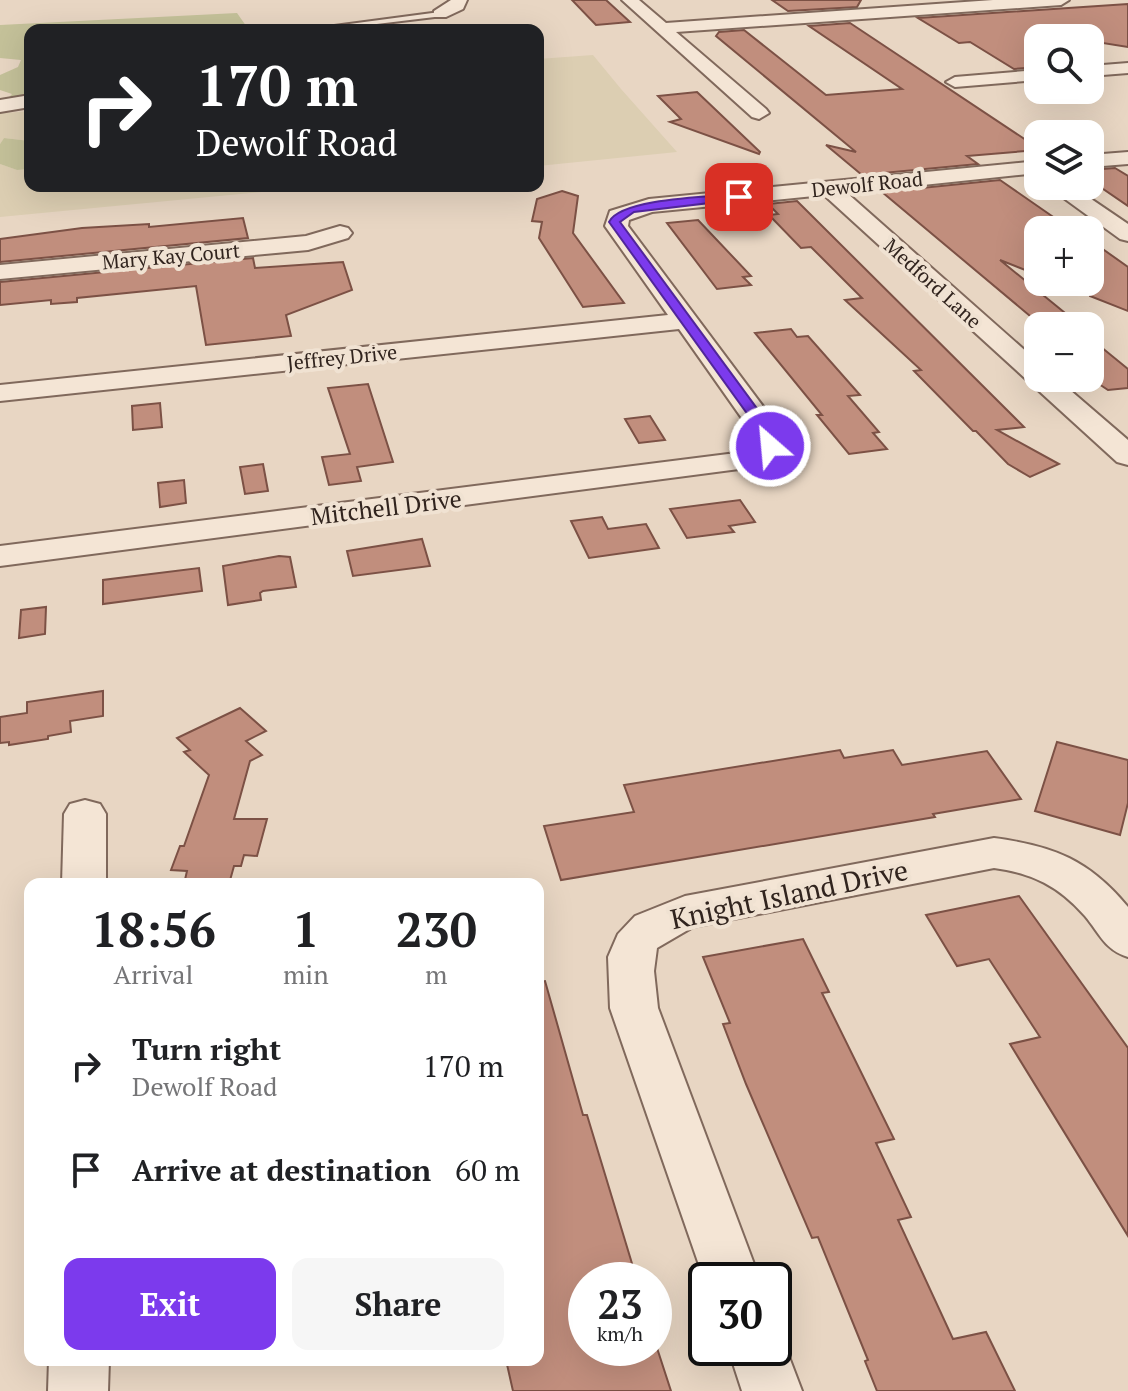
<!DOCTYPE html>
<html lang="en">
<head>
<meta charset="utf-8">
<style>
	body { margin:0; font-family:"PT Serif",serif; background:#f6f6f6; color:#202124; height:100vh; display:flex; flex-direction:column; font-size:30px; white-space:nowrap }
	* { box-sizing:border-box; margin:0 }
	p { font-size:26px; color:#757577 }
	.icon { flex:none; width:44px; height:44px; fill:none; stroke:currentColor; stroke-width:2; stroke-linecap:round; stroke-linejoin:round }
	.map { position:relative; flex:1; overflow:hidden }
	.details { position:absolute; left:24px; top:878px; width:520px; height:488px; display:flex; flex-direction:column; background:#fff; border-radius:16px; box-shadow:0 8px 32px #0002 }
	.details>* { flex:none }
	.banner { position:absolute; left:24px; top:24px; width:520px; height:168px; border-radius:16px; box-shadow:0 8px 32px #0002; background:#202124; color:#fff; overflow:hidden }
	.fabs { position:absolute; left:1024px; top:24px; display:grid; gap:16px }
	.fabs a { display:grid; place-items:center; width:80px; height:80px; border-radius:16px; background:#fff; box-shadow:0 8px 32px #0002; font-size:40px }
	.speed { position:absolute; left:568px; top:1262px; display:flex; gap:16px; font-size:40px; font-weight:700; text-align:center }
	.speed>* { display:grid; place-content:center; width:104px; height:104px; border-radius:50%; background:#fff; box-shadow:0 8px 32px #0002; line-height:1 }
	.speed small { font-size:20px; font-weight:400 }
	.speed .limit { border:4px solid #111; border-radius:12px; background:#fff; color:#111 }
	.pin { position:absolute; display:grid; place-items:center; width:68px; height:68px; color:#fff; margin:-34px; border-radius:16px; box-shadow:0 4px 12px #0006 }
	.me { position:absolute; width:88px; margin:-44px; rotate:333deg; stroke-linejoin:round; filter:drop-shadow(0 0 6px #0008) }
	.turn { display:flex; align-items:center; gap:28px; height:168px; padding:0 40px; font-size:36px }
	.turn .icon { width:104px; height:104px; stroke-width:2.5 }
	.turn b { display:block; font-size:56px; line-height:68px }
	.eta { display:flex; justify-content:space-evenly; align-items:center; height:136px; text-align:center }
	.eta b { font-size:48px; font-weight:600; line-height:56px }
	.primary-button { display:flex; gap:16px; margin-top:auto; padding:16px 40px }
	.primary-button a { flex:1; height:92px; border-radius:16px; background:#7c3aed; color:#fff; font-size:32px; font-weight:600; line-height:92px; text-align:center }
	.primary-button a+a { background:#f6f6f6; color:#202124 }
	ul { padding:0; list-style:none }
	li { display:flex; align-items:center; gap:24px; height:104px; padding:0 40px }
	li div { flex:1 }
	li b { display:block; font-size:30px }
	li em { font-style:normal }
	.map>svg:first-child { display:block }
	.farmland { fill:#dcceb2 }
	.green { fill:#c4c199 }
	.building { fill:#c18e7d; stroke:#7c5145; stroke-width:2 }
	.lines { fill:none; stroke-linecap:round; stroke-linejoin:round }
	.lane-casing { stroke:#80695c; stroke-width:4 }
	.street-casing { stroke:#80695c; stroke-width:4 }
	.lane { fill:#f4e5d5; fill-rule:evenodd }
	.street { fill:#f4e5d5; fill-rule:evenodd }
	.route { fill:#7c3aed; stroke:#51269a; stroke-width:2 }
	.labels { text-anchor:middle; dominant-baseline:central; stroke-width:8; stroke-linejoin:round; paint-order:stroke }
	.far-street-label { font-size:20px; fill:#31241e; stroke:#f0e2d2 }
	.street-label { font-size:24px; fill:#31241e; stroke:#f0e2d2 }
	.near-street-label { font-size:28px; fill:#31241e; stroke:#f0e2d2 }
</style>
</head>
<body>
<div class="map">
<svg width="1128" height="1391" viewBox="0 0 1128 1391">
	<rect width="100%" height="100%" fill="#e8d6c3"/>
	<g class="farmland">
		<polygon points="593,55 621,89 677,152 538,166 538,59"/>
		<polygon points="3,109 5,113 30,111 30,141 4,138 0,144 0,110"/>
		<polygon points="0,164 17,170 30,169 30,186 324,186 0,217"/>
	</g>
	<g class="green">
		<polygon points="237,13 249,30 30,30 30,98 5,102 12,94 0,90 0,75 18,67 21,60 0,58 0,25"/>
		<polygon points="4,138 30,141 30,169 17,170 0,164 0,144"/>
	</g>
	<g class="building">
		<polygon points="572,0 606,0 630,22 596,25"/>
		<polygon points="772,0 861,0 857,7 788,11"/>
		<polygon points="1128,4 1128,47 1090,41 1090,38 1038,33 1038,67 1014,69 970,42 959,43 918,18"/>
		<polygon points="850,23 1038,148 1038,150 967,156 978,164 862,175 826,145 856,152 716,36 719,32 744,30 826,95 902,89 809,26"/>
		<polygon points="697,92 760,152 759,154 670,122 681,119 658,96"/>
		<polygon points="1115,168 1128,176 1128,206 1090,180 1090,170"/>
		<polygon points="1000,180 1072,230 1038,230 1038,275 1000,260 1081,326 1042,326 882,192"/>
		<polygon points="562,191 578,196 573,233 624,303 583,307 539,238 542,222 532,221 537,199"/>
		<polygon points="797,201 1024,427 997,430 1059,464 1030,477 1008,464 976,431 973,431 914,371 921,370 845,300 862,298 811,247 801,248 769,215 778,214 768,204"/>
		<polygon points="243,218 248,238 0,262 0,239 82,228 149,224 149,227"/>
		<polygon points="698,220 751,276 743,277 751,285 717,289 667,223"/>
		<polygon points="1090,240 1128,267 1128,311 1090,296"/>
		<polygon points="253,258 255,268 343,262 352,290 286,315 291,336 206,345 196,286 77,298 77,302 51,304 51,300 0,305 0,282"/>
		<polygon points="791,329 797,337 808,336 860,395 848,396 879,432 873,433 887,449 849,454 817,415 822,415 755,333"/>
		<polygon points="1090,338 1128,369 1128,388 1108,390 1090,378"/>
		<polygon points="368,384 393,462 357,467 361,481 329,485 322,457 350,454 328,388"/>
		<polygon points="160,403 162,427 133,430 132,406"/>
		<polygon points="650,416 665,440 639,443 625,419"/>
		<polygon points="263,464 268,491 245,494 240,467"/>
		<polygon points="184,480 186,503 160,507 158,483"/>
		<polygon points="740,500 755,522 729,526 734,532 687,538 670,509"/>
		<polygon points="602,517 608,529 646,524 659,548 589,558 571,521"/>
		<polygon points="422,539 430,566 353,576 347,551"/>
		<polygon points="279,556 290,557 296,587 263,591 260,593 261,600 228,605 223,566"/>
		<polygon points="199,568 202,591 103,604 103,580"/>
		<polygon points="46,607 45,634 19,638 21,610"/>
		<polygon points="103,691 103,716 70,721 71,732 48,736 48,739 9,745 9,742 0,743 0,717 27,713 27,702"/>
		<polygon points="240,708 266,731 246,741 262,755 250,761 234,819 267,819 257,856 244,855 241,866 234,866 229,884 184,884 187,871 171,870 180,846 184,846 209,775 184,752 190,750 177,738"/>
		<polygon points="1057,742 1128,760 1128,803 1120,835 1035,811"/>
		<polygon points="840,750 844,758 893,750 902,765 987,751 1021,799 933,814 935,817 561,880 544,826 634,812 624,785"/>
		<polygon points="1019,896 1128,1048 1128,1236 1010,1044 1040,1037 989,959 957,966 926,915"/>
		<polygon points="803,939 829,992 822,993 894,1139 876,1143 911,1217 898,1220 953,1339 986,1332 1015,1391 877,1391 865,1361 868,1360 818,1237 812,1238 746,1084 723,1024 730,1023 703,957"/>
		<polygon points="545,981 583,1115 587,1115 637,1280 586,1280 586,1348 657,1348 671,1391 513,1391 506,1360 538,1360 538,982"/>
	</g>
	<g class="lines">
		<defs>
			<polygon id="lane" points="440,12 443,16 327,30 304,30"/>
			<g id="street">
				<polygon points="451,0 467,0 463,9 446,17 434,17 434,11"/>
				<polygon points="622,0 639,0 666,23 993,0 1069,0 1061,5 676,32 766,109 769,113 759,119 752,117"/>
				<polygon points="1128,63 1128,73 1090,76 1090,66"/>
				<polygon points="1038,70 1038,80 955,87 946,82 955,77"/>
				<polygon points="30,95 30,107 0,112 0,100"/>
				<polygon points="1128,152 1128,164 1090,167 1090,155"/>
				<polygon points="1038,161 1038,173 847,193 1038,362 1038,378 1056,378 1128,440 1128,465 1117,462 824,195 652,212 629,220 628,226 783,433 785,447 775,459 762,466 0,566 0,546 744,452 756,443 753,434 679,329 0,401 0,385 668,315 605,226 610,211 649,199"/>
				<polygon points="1047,186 1072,186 1128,224 1128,241 1120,239"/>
				<polygon points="340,226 348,228 352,233 348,238 308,250 0,279 0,265 306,236"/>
				<polygon points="85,800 100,804 106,814 106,884 62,884 64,814 70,804"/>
				<path d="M994,838c60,8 95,22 134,69v50c-23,-7 -28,-23 -43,-41 -26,-30 -53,-43 -91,-48l-301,59 -36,21 -3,23 4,37 102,272h-54v5l-96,-277 -2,-51 10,-23 17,-18 50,-20z"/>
				<polygon points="774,1327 778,1328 802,1391 742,1391 728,1348 774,1348"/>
				<polygon points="49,1360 109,1360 108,1391 48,1391"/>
			</g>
		</defs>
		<use href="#lane" class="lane-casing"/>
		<use href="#street" class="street-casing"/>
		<use href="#lane" class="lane"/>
		<use href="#street" class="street"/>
	</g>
	<path class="route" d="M739,194l4,1v4l-109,13 -14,10 155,211 2,13 -7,5 -5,-2 -4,-16 -152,-211c12,-24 102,-25 130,-28z"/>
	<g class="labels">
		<g class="far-street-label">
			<text transform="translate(867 184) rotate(-6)">Dewolf Road</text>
			<text transform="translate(171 256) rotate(-5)">Mary Kay Court</text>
			<text transform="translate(933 283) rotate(42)">Medford Lane</text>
			<text transform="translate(342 357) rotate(-6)">Jeffrey Drive</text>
		</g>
		<g class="street-label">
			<text transform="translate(386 507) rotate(-7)">Mitchell Drive</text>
		</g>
		<g class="near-street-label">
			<text transform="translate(789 894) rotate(-12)">Knight Island Drive</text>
		</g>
	</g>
</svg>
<div class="fabs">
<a><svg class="icon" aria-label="search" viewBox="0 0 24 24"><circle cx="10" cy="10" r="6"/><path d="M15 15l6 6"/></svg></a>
<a><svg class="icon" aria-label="layers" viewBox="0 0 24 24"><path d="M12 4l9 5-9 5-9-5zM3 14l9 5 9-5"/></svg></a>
<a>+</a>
<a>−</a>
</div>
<div class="speed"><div>23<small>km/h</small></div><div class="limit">30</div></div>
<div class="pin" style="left:739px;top:197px;background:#d93025"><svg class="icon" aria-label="arrive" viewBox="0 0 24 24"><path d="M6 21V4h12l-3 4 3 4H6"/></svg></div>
<svg class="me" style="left:770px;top:446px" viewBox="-20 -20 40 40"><circle r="17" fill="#7c3aed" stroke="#fff" stroke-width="3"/><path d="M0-11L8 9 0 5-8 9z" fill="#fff"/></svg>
<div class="banner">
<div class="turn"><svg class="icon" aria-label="right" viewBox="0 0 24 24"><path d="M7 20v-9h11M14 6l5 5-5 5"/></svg><div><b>170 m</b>Dewolf Road</div></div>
</div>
<section class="details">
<div class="eta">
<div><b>18:56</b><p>Arrival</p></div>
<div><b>1</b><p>min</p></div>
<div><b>230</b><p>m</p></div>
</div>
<ul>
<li><svg class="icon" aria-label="right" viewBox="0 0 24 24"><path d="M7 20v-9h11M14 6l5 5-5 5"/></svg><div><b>Turn right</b><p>Dewolf Road</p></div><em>170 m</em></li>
<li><svg class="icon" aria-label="arrive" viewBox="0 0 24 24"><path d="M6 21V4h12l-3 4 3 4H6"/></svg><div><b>Arrive at destination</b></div><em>60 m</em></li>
</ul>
<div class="primary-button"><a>Exit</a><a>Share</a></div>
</section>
</div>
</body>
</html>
